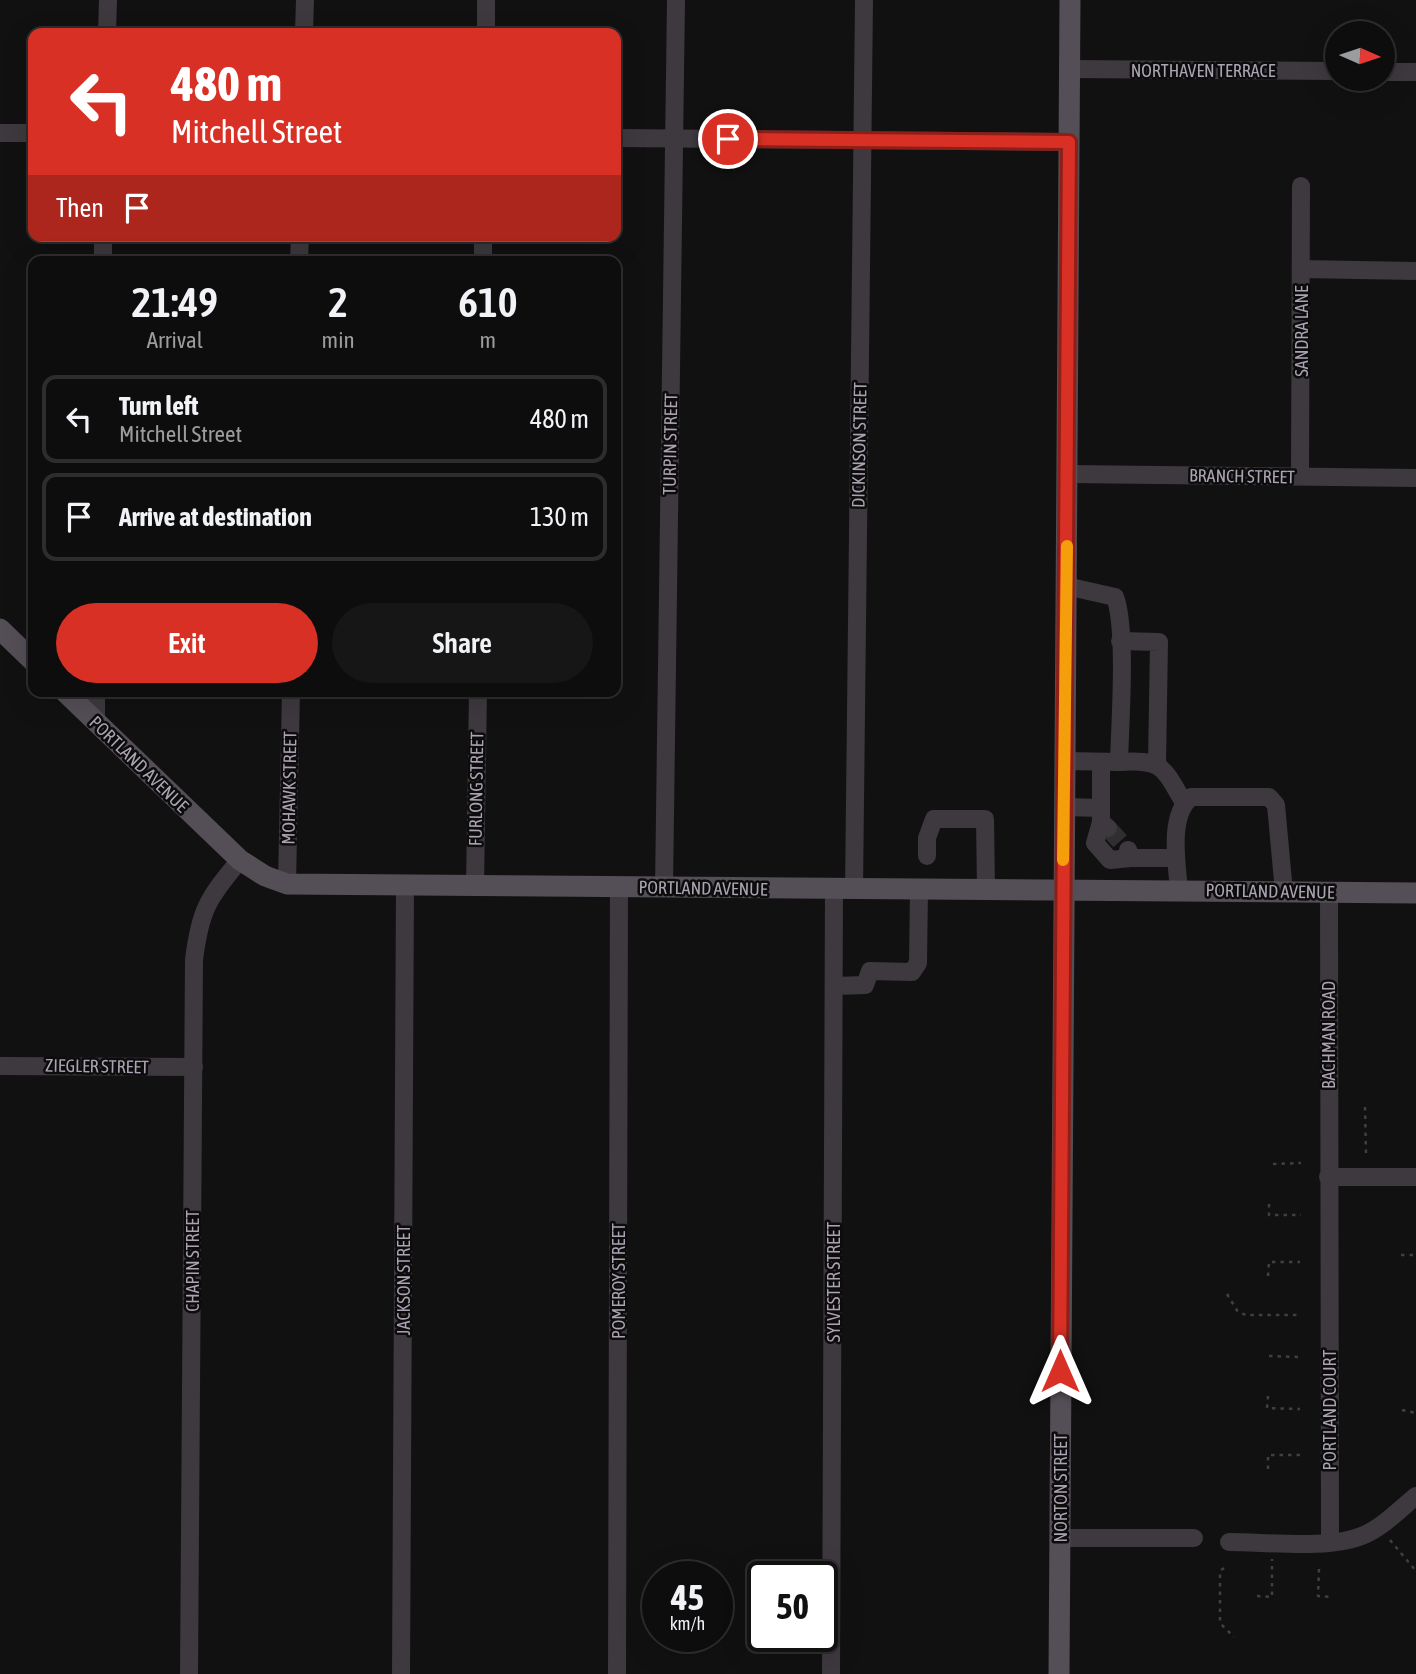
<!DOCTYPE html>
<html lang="en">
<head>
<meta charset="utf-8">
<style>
	body { margin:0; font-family:"Asap Condensed",sans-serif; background:#171617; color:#f1f3f6; height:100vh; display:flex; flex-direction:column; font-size:26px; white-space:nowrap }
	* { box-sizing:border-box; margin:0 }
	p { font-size:23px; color:#9b9c9e }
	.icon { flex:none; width:38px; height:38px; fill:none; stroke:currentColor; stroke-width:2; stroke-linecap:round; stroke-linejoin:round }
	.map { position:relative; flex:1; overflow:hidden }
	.panel { position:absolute; left:28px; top:256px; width:593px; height:441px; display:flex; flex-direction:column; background:#0e0d0e; border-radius:14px; box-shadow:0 7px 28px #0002,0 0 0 2px #2e2d2e }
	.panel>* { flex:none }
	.banner { position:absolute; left:28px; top:28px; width:593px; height:214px; border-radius:14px; box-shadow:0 7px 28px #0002,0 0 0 2px #2e2d2e; background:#d93025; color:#fff; overflow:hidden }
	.needle { width:46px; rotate:93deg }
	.fabs { position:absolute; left:1325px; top:21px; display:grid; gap:14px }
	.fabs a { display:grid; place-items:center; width:70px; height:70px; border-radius:50%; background:#0e0d0e; box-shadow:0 7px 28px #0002,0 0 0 2px #2e2d2e; font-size:35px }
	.speed { position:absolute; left:642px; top:1561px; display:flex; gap:14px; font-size:35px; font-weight:700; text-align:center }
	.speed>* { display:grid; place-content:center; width:91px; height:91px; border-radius:50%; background:#0e0d0e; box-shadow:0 7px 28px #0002,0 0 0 2px #2e2d2e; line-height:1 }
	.speed small { font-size:18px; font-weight:400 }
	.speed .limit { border:4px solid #111; border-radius:10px; background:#fff; color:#111 }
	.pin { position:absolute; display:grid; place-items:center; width:60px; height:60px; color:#fff; margin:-30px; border:4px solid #fff; border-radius:50%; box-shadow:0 2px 7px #0007 }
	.me { position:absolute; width:77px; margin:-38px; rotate:0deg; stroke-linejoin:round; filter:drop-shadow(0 0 5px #0008) }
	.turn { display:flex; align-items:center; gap:24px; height:147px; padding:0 28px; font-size:32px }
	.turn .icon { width:91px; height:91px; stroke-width:2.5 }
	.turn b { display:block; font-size:49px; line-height:60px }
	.then { display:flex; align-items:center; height:66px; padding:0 28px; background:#0003; gap:14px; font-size:26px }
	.eta { display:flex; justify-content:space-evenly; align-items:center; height:119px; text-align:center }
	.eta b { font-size:42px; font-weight:600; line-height:49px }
	.action { display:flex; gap:14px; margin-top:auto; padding:14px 28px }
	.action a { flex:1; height:80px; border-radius:42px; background:#d93025; color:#fff; font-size:28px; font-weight:600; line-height:80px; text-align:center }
	.action a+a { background:#171617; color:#f1f3f6 }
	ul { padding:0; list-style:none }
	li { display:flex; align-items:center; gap:21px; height:88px; margin:0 14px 10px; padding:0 14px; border:4px solid #2e2d2e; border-radius:14px }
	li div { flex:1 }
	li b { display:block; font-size:26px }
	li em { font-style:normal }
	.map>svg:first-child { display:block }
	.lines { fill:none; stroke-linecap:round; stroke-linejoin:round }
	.minor-tunnel { stroke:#312e32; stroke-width:18; stroke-dasharray:18 9; stroke-linecap:butt }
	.path { stroke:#433e45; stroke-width:2.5; stroke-dasharray:3.5 5; stroke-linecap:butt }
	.minor { stroke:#3d393e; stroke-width:18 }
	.major { stroke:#544e56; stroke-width:21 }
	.route-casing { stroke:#8d1f18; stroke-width:18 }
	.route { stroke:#d93025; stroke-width:12 }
	.slow { stroke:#f59e0b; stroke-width:12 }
	.labels { text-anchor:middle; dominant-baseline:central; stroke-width:5; stroke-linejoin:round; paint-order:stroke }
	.street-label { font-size:18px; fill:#aca3b2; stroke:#0d0c0d }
</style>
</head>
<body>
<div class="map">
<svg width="1416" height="1674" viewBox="0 0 1416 1674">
	<rect width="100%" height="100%" fill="#121112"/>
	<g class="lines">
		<polyline class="minor-tunnel" points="1108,828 1128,850"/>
		<g class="path">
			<polyline points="1365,1107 1366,1153"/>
			<polyline points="1273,1164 1301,1163"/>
			<polyline points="1269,1204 1269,1215 1301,1215"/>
			<polyline points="1401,1255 1416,1255"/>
			<polyline points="1268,1276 1269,1262 1300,1262"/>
			<polyline points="1227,1294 1238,1312 1246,1315 1300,1315"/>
			<polyline points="1269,1356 1300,1357"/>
			<polyline points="1268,1396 1267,1408 1300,1409"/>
			<polyline points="1402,1410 1416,1413"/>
			<polyline points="1268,1469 1268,1455 1300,1455"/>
			<polyline points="1390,1540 1416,1571"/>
			<polyline points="1224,1568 1220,1571 1220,1623 1234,1637"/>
			<polyline points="1319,1569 1318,1596 1330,1597"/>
			<polyline points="1257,1596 1272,1597 1272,1559"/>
		</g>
		<g class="minor">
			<polyline points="107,33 108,0"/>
			<polyline points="304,33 305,0"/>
			<polyline points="486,33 486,0"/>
			<polyline points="1069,69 1337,71"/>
			<polyline points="1382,72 1416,72"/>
			<polyline points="0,133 33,133"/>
			<polyline points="616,138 1069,142"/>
			<polyline points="103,261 103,236"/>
			<polyline points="299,261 300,236"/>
			<polyline points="483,261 483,236"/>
			<polyline points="1301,269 1416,271"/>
			<polyline points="1068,474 1416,478"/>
			<polyline points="1300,476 1301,186"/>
			<polyline points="1120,641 1159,642 1157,763"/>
			<polyline points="96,722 96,691"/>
			<path d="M1066,761l53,1c1,-38 8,-133 -4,-165l-49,-11"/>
			<path d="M1119,762c44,-3 44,5 65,41"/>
			<polyline points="1101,763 1101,822 1108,828"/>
			<polyline points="1065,807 1101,808"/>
			<polyline points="1101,822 1095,843 1110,860 1131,858"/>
			<polyline points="1128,850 1131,858 1176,858"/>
			<polyline points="927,856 927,838 934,819 985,819 986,889"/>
			<polyline points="287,884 291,691"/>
			<polyline points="475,886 478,691"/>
			<polyline points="664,888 676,0"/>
			<polyline points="854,890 864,0"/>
			<path d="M1179,890c-2,-26 -11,-74 12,-93h78l7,8 8,87"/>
			<polyline points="1329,892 1330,1542"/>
			<polyline points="834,986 865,985 870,971 912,972 918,963 919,890"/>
			<polyline points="0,1066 194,1067"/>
			<polyline points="1328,1177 1416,1177"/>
			<polyline points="1059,1538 1194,1538"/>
			<path d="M1229,1542c38,0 101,8 135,-7 19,-8 36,-26 52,-39"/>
			<path d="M189,1674l5,-714c6,-50 14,-62 46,-100"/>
			<polyline points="401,1674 405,885"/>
			<polyline points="617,1674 619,887"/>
			<polyline points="831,1674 834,889"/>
		</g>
		<g class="major">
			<polyline points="0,629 33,661"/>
			<polyline points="64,691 240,860 265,876 287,884 1416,893"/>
			<polyline points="1059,1674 1070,0"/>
		</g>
	</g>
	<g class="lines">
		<defs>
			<polyline id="route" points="728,139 1069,142 1060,1371"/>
		</defs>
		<use href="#route" class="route-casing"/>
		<use href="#route" class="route"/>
		<polyline class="slow" points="1063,860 1067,546"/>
	</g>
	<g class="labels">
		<g class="street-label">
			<text x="1203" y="70">NORTHAVEN TERRACE</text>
			<text transform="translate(1301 331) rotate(-90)">SANDRA LANE</text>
			<text transform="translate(670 444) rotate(-89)">TURPIN STREET</text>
			<text transform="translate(859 445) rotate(-89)">DICKINSON STREET</text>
			<text transform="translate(1242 476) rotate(1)">BRANCH STREET</text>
			<text transform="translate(139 764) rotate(44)">PORTLAND AVENUE</text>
			<text transform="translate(289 788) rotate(-89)">MOHAWK STREET</text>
			<text transform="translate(476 789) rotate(-89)">FURLONG STREET</text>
			<text transform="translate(703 888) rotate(1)">PORTLAND AVENUE</text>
			<text transform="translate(1270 891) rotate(1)">PORTLAND AVENUE</text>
			<text transform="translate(1328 1035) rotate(-90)">BACHMAN ROAD</text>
			<text transform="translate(97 1066) rotate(1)">ZIEGLER STREET</text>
			<text transform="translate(192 1261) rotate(-90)">CHAPIN STREET</text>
			<text transform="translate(403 1280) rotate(-90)">JACKSON STREET</text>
			<text transform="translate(618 1281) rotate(-90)">POMEROY STREET</text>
			<text transform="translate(833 1282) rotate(-90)">SYLVESTER STREET</text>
			<text transform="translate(1329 1410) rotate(-90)">PORTLAND COURT</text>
			<text transform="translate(1060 1488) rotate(-90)">NORTON STREET</text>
		</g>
	</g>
</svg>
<div class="fabs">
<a><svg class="needle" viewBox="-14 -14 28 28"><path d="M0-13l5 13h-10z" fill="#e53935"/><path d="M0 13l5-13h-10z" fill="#9b9c9e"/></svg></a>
</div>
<div class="speed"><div>45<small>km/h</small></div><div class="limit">50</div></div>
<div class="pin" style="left:728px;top:139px;background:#d93025"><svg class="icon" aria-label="arrive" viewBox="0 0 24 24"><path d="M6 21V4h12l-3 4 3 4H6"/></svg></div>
<svg class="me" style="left:1060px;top:1371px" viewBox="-20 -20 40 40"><path d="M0-17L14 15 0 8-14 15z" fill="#d93025" stroke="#fff" stroke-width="4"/></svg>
<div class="banner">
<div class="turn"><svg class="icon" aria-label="left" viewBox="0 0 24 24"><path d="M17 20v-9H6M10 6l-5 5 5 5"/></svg><div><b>480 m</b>Mitchell Street</div></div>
<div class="then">Then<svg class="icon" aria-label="arrive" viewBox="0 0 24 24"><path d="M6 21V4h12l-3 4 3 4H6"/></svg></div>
</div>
<section class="panel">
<div class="eta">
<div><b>21:49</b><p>Arrival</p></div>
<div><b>2</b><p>min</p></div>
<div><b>610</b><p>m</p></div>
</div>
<ul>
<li><svg class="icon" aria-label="left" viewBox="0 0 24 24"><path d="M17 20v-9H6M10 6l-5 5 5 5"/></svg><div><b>Turn left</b><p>Mitchell Street</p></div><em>480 m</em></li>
<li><svg class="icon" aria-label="arrive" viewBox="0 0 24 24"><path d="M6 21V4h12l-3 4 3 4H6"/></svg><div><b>Arrive at destination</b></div><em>130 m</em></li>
</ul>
<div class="action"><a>Exit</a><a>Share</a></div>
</section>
</div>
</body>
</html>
